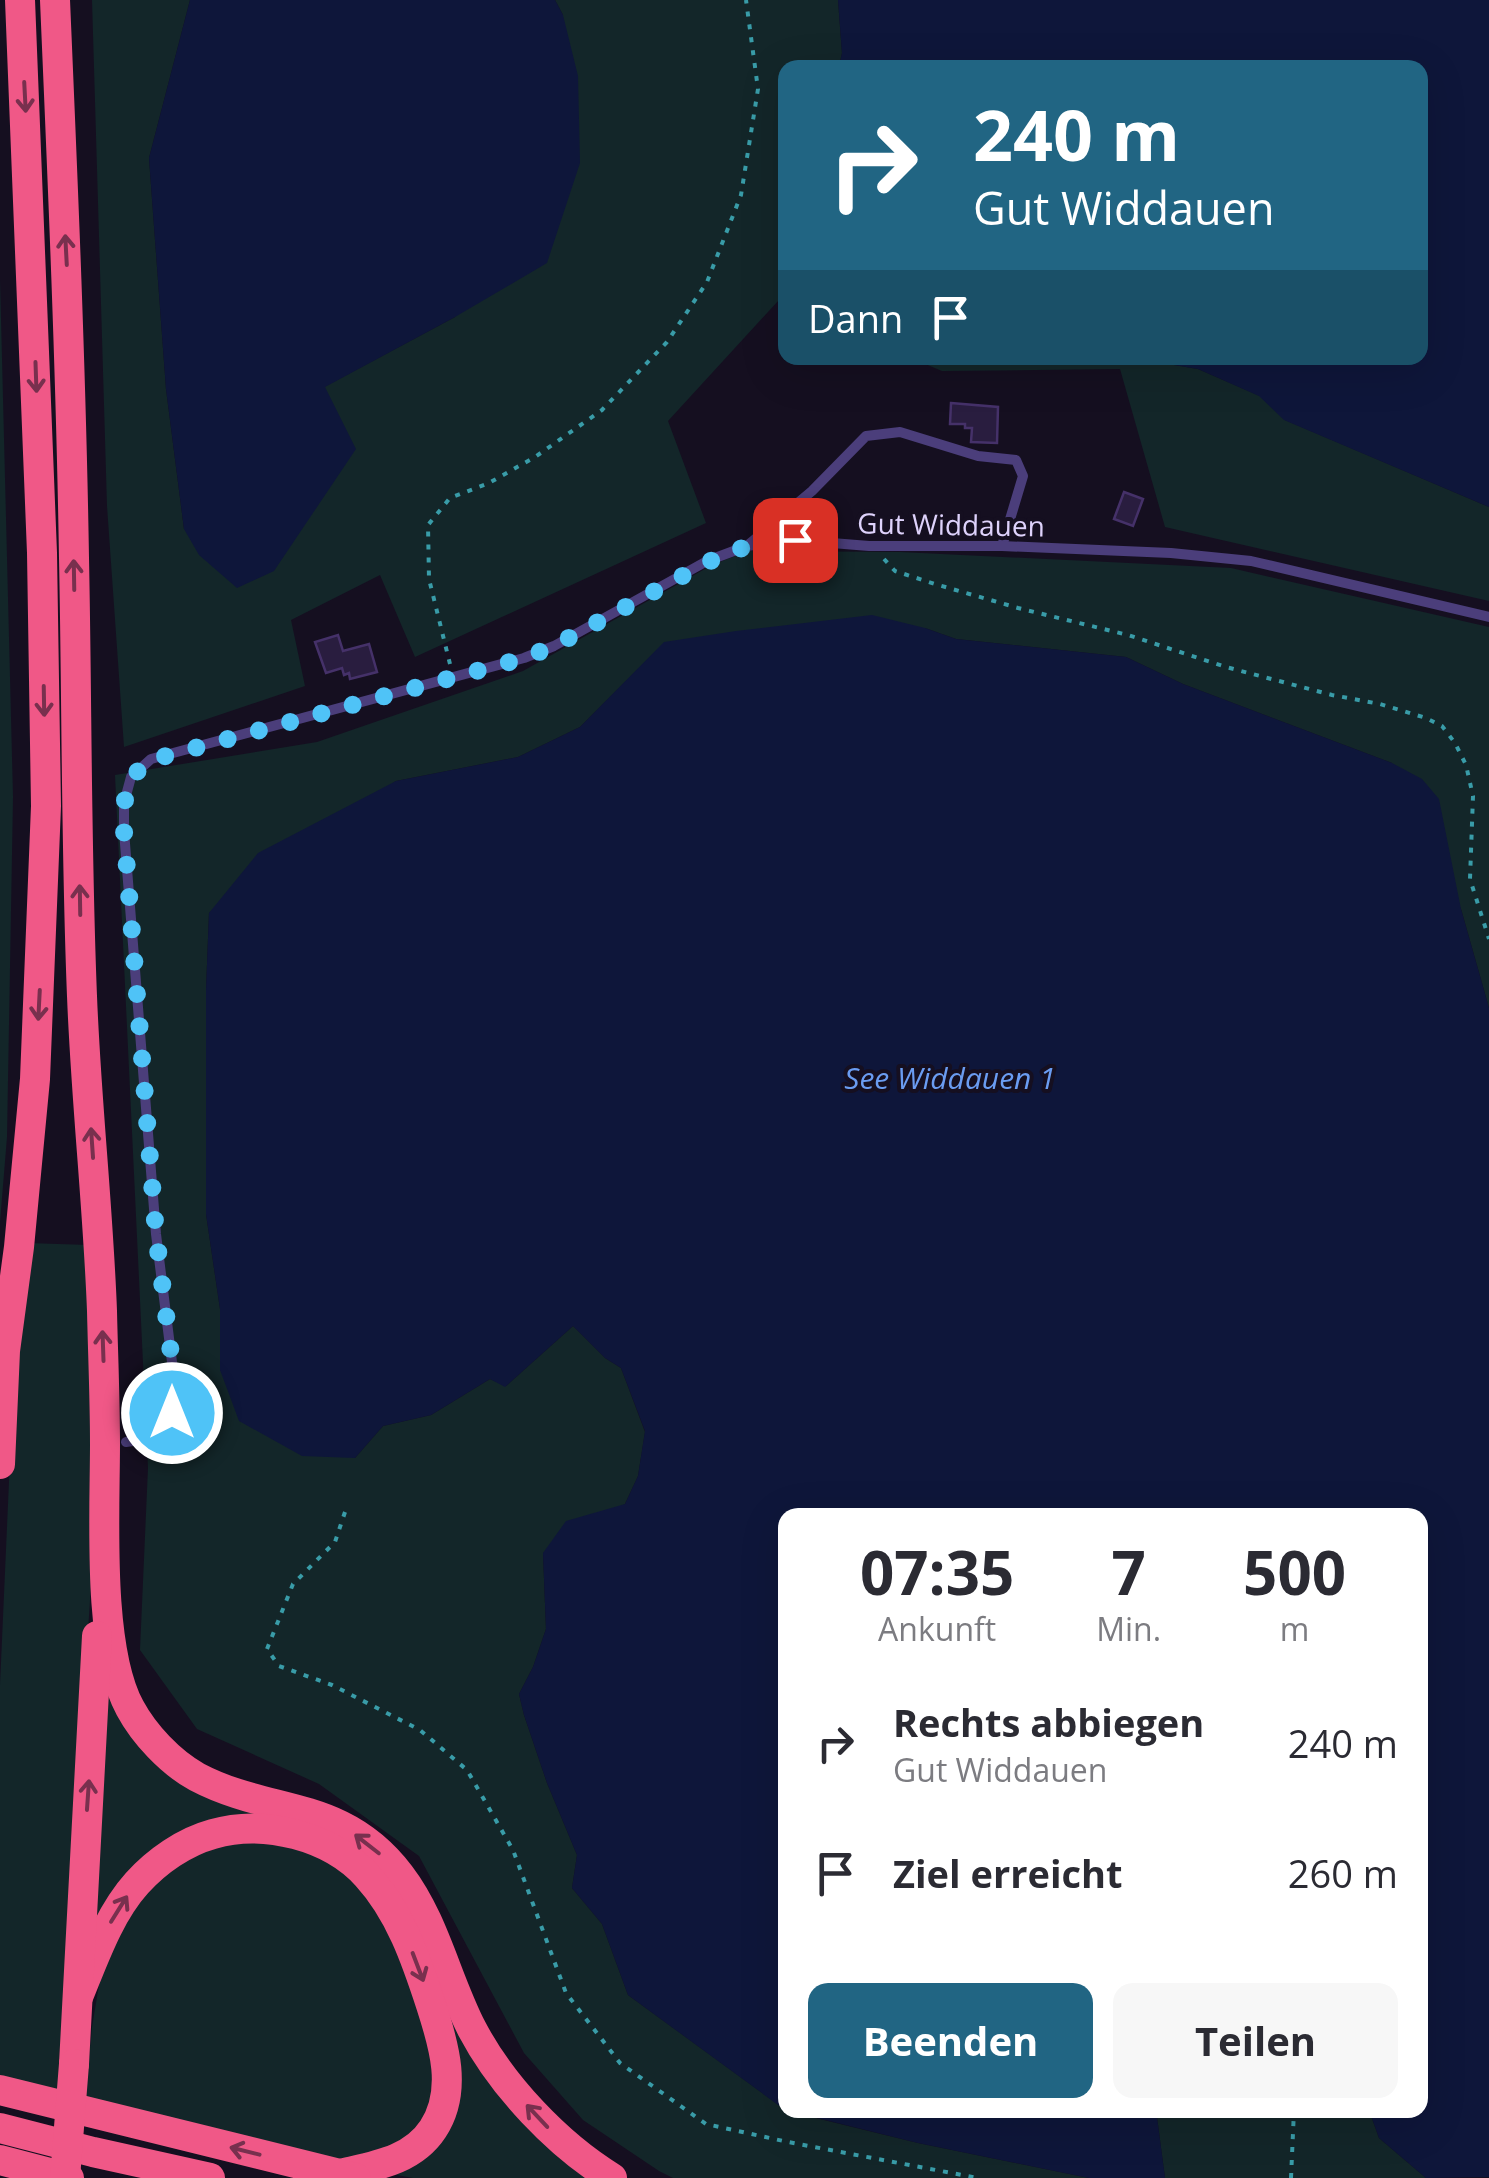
<!DOCTYPE html>
<html lang="de">
<head>
<meta charset="utf-8">
<style>
	body { margin:0; font-family:"Open Sans",sans-serif; background:#f7f7f7; color:#2b2b33; height:100vh; display:flex; flex-direction:column; font-size:38px; white-space:nowrap }
	* { box-sizing:border-box; margin:0 }
	p { font-size:32px; color:#7c7c81 }
	.icon { flex:none; width:55px; height:55px; fill:none; stroke:currentColor; stroke-width:2; stroke-linecap:round; stroke-linejoin:round }
	.map { position:relative; flex:1; overflow:hidden }
	.panel { position:absolute; left:778px; top:1508px; width:650px; height:610px; display:flex; flex-direction:column; background:#fff; border-radius:20px; box-shadow:0 10px 40px #0002 }
	.panel>* { flex:none }
	.hud { position:absolute; left:778px; top:60px; width:650px; height:305px; border-radius:20px; box-shadow:0 10px 40px #0002; background:#216583; color:#fff; overflow:hidden }
	.pin { position:absolute; display:grid; place-items:center; width:85px; height:85px; color:#fff; margin:-42px; border-radius:20px; box-shadow:0 5px 15px #0006 }
	.me { position:absolute; width:110px; margin:-55px; rotate:0deg; stroke-linejoin:round; filter:drop-shadow(0 0 8px #0008) }
	.turn { display:flex; align-items:center; gap:35px; height:210px; padding:0 30px; font-size:45px }
	.turn .icon { width:130px; height:130px; stroke-width:2.5 }
	.turn b { display:block; font-size:70px; line-height:85px }
	.then { display:flex; align-items:center; height:95px; padding:0 30px; background:#0003; gap:20px; font-size:38px }
	.eta { display:flex; justify-content:space-evenly; align-items:center; height:170px; text-align:center }
	.eta b { font-size:60px; font-weight:700; line-height:70px }
	.button { display:flex; gap:20px; margin-top:auto; padding:20px 30px }
	.button a { flex:1; height:115px; border-radius:20px; background:#216583; color:#fff; font-size:40px; font-weight:700; line-height:115px; text-align:center }
	.button a+a { background:#f7f7f7; color:#2b2b33 }
	ul { padding:0; list-style:none }
	li { display:flex; align-items:center; gap:30px; height:130px; padding:0 30px }
	li div { flex:1 }
	li b { display:block; font-size:38px }
	li em { font-style:normal }
	.map>svg:first-child { display:block }
	.green { fill:#132629 }
	.water { fill:#0e163a }
	.building { fill:#291d3f; stroke:#453169; stroke-width:2.5 }
	.lines { fill:none; stroke-linecap:round; stroke-linejoin:round }
	.path { stroke:#399ca8; stroke-width:4; stroke-dasharray:5 8; stroke-linecap:butt }
	.service { stroke:#4b3e7b; stroke-width:10 }
	.motorway { stroke:#f05887; stroke-width:30 }
	.motorway-bridge { stroke:#f05887; stroke-width:30 }
	.oneway { stroke:#78304e }
	.route { stroke:#4fc3f7; stroke-width:18; stroke-dasharray:0 32.4 }
	.labels { text-anchor:middle; dominant-baseline:central; stroke-width:8; stroke-linejoin:round; paint-order:stroke }
	.street-label { font-size:28px; fill:#ded2fb; stroke:#150f20 }
	.water-label { font-size:30px; font-style:italic; fill:#6a9cf1; stroke:#150f20 }
</style>
</head>
<body>
<div class="map">
<svg width="1489" height="2178" viewBox="0 0 1489 2178">
	<rect width="100%" height="100%" fill="#150f20"/>
	<g class="green">
		<polygon points="92,0 190,0 149,158 166,389 184,529 324,387 455,317 563,15 555,0 838,0 842,53 839,67 785,68 785,302 779,300 668,421 706,523 415,657 380,575 291,620 305,686 124,747 107,506"/>
		<polygon points="0,279 13,797 7,1137 0,1222"/>
		<polygon points="911,358 954,358 957,361 1133,358 1198,369 1260,396 1285,420 1489,507 1489,601 1165,527 1120,369 942,371"/>
		<polygon points="748,551 900,552 1231,568 1489,627 1489,1008 1461,909 1392,763 1183,684 1126,657 956,639 925,628 664,643 580,727 518,757 396,781 209,913 206,990 206,1214 220,1309 220,1370 355,1458 383,1426 431,1415 490,1379 506,1386 573,1326 605,1358 621,1368 645,1432 638,1476 625,1504 543,1553 546,1629 533,1667 519,1694 524,1715 547,1783 577,1855 572,1888 602,1924 628,1995 787,2111 918,2143 1089,2178 673,2178 659,2171 583,2120 524,2053 419,1856 319,1784 197,1729 140,1650 148,1468 115,775 317,742 523,671 712,565"/>
		<polygon points="27,1243 89,1245 93,1552 59,2092 0,2077 0,1685 14,1369"/>
		<path d="M105,1674c8,9 11,22 16,34 9,18 21,35 35,49 64,59 161,43 224,107 38,39 50,92 73,140 36,76 76,124 142,174h-182l-22,-4c20,-16 43,-26 56,-50 19,-34 9,-78 -1,-112 -16,-54 -38,-107 -78,-147 -21,-22 -50,-38 -80,-43 -47,-9 -116,7 -150,42 -21,22 -34,51 -45,79h-4z"/>
		<polygon points="216,1839 320,1850 378,1900 439,2053 430,2121 381,2157 338,2159 85,2101 92,2027 101,1973 111,1941 156,1874"/>
		<polygon points="1156,2110 1369,2110 1379,2138 1426,2178 1165,2178"/>
	</g>
	<g class="water">
		<polygon points="190,0 555,0 563,15 578,76 580,163 547,263 455,317 325,387 356,449 274,571 237,588 199,555 184,529 166,389 149,158"/>
		<polygon points="838,0 1489,0 1489,507 1284,420 1259,396 1198,369 1133,358 1420,358 1420,68 839,67 842,53"/>
		<polygon points="872,615 925,628 956,639 1126,657 1183,684 1392,763 1422,779 1439,799 1461,909 1489,1008 1489,2177 1426,2178 1379,2138 1369,2110 1420,2110 1420,1515 785,1515 785,2110 628,1995 602,1924 572,1888 577,1855 547,1783 524,1715 519,1694 533,1667 546,1629 543,1553 566,1521 625,1504 638,1476 645,1431 621,1368 605,1358 573,1326 505,1387 490,1379 431,1415 383,1426 355,1458 302,1456 239,1421 220,1370 220,1309 206,1214 206,990 209,913 258,853 396,781 518,757 580,727 664,642 736,631"/>
		<polygon points="785,2110 1156,2110 1165,2178 1089,2178 918,2143"/>
	</g>
	<g class="building">
		<polygon points="951,403 998,407 997,443 971,442 972,428 965,428 965,424 950,424"/>
		<polygon points="1124,492 1143,499 1133,526 1114,519"/>
		<polygon points="338,635 343,651 369,644 377,672 350,679 349,673 344,675 342,668 326,673 315,642"/>
	</g>
	<g class="lines">
		<g class="path">
			<polyline points="884,559 895,571 935,584 1018,608 1128,635 1226,667 1332,695 1380,704 1426,718 1442,726 1455,743 1466,765 1473,796 1470,879 1489,939"/>
			<polyline points="450,664 429,579 428,525 450,498 489,483 535,457 602,410 667,342 707,282 741,195 758,89 746,0"/>
			<polyline points="345,1512 335,1542 293,1584 267,1649 279,1666 332,1685 420,1730 467,1770 513,1850 566,1993 620,2063 706,2124 788,2142 978,2178"/>
			<polyline points="1291,2178 1294,2110"/>
		</g>
		<g class="service">
			<polyline points="748,545 812,491 866,436 900,432 978,456 1016,460 1023,476 1002,546"/>
			<polyline points="126,1442 147,1439 160,1433 172,1413 175,1386 156,1234 124,831 124,803 131,777 151,759 524,658 554,646 707,561 747,546 795,540 869,546 1002,546 1171,553 1251,561 1489,617"/>
		</g>
		<g class="motorway">
			<path d="M55,0c8,186 16,372 19,558 3,146 2,292 8,438 4,105 16,209 20,315 1,44 3,89 3,133 0,70 -8,204 25,264 14,26 40,54 67,69 74,39 144,21 203,98 35,46 46,104 72,154 30,57 85,115 140,149"/>
			<polyline points="0,1464 5,1351 19,1247 35,1079 46,806 42,553 20,0"/>
			<path d="M78,1997c16,-39 31,-83 59,-114 20,-22 47,-41 76,-49 51,-15 118,2 154,42 33,36 49,83 64,129 13,40 27,86 2,124 -21,32 -59,37 -93,45"/>
			<polyline points="74,2064 97,1636"/>
			<polyline points="0,2090 356,2178"/>
			<polyline points="0,2128 93,2152 210,2178"/>
			<polyline points="0,2160 69,2178"/>
		</g>
		<polyline class="motorway-bridge" points="65,2178 74,2064"/>
	</g>
	<defs><path id="oneway-shaft" d="M-6 0H5M1.5-3L5.5 0L1.5 3" fill="none" stroke-width="1.6" stroke-linecap="round" stroke-linejoin="round" transform="scale(2.5)"/></defs>
	<g class="oneway">
		<use href="#oneway-shaft" transform="translate(25 97) rotate(87)"/>
		<use href="#oneway-shaft" transform="translate(66 250) rotate(-93)"/>
		<use href="#oneway-shaft" transform="translate(36 377) rotate(88)"/>
		<use href="#oneway-shaft" transform="translate(74 575) rotate(-91)"/>
		<use href="#oneway-shaft" transform="translate(44 701) rotate(89)"/>
		<use href="#oneway-shaft" transform="translate(80 900) rotate(-91)"/>
		<use href="#oneway-shaft" transform="translate(39 1005) rotate(93)"/>
		<use href="#oneway-shaft" transform="translate(92 1143) rotate(-94)"/>
		<use href="#oneway-shaft" transform="translate(103 1346) rotate(-92)"/>
		<use href="#oneway-shaft" transform="translate(88 1795) rotate(-86)"/>
		<use href="#oneway-shaft" transform="translate(367 1844) rotate(-142)"/>
		<use href="#oneway-shaft" transform="translate(119 1909) rotate(-58)"/>
		<use href="#oneway-shaft" transform="translate(418 1967) rotate(69)"/>
		<use href="#oneway-shaft" transform="translate(537 2116) rotate(-133)"/>
		<use href="#oneway-shaft" transform="translate(245 2151) rotate(-166)"/>
	</g>
	<g class="lines">
		<polyline class="route" points="172,1413 175,1386 156,1234 124,831 124,804 131,777 151,760 524,658 554,646 708,562 747,546 795,540"/>
	</g>
	<g class="labels">
		<g class="street-label">
			<text transform="translate(951 524) rotate(1)">Gut Widdauen</text>
		</g>
		<g class="water-label">
			<text x="950" y="1077">See Widdauen 1</text>
		</g>
	</g>
</svg>
<div class="pin" style="left:795px;top:540px;background:#d93025"><svg class="icon" aria-label="arrive" viewBox="0 0 24 24"><path d="M6 21V4h12l-3 4 3 4H6"/></svg></div>
<svg class="me" style="left:172px;top:1413px" viewBox="-20 -20 40 40"><circle r="17" fill="#4fc3f7" stroke="#fff" stroke-width="3"/><path d="M0-11L8 9 0 5-8 9z" fill="#fff"/></svg>
<div class="hud">
<div class="turn"><svg class="icon" aria-label="right" viewBox="0 0 24 24"><path d="M7 20v-9h11M14 6l5 5-5 5"/></svg><div><b>240 m</b>Gut Widdauen</div></div>
<div class="then">Dann<svg class="icon" aria-label="arrive" viewBox="0 0 24 24"><path d="M6 21V4h12l-3 4 3 4H6"/></svg></div>
</div>
<section class="panel">
<div class="eta">
<div><b>07:35</b><p>Ankunft</p></div>
<div><b>7</b><p>Min.</p></div>
<div><b>500</b><p>m</p></div>
</div>
<ul>
<li><svg class="icon" aria-label="right" viewBox="0 0 24 24"><path d="M7 20v-9h11M14 6l5 5-5 5"/></svg><div><b>Rechts abbiegen</b><p>Gut Widdauen</p></div><em>240 m</em></li>
<li><svg class="icon" aria-label="arrive" viewBox="0 0 24 24"><path d="M6 21V4h12l-3 4 3 4H6"/></svg><div><b>Ziel erreicht</b></div><em>260 m</em></li>
</ul>
<div class="button"><a>Beenden</a><a>Teilen</a></div>
</section>
</div>
</body>
</html>
